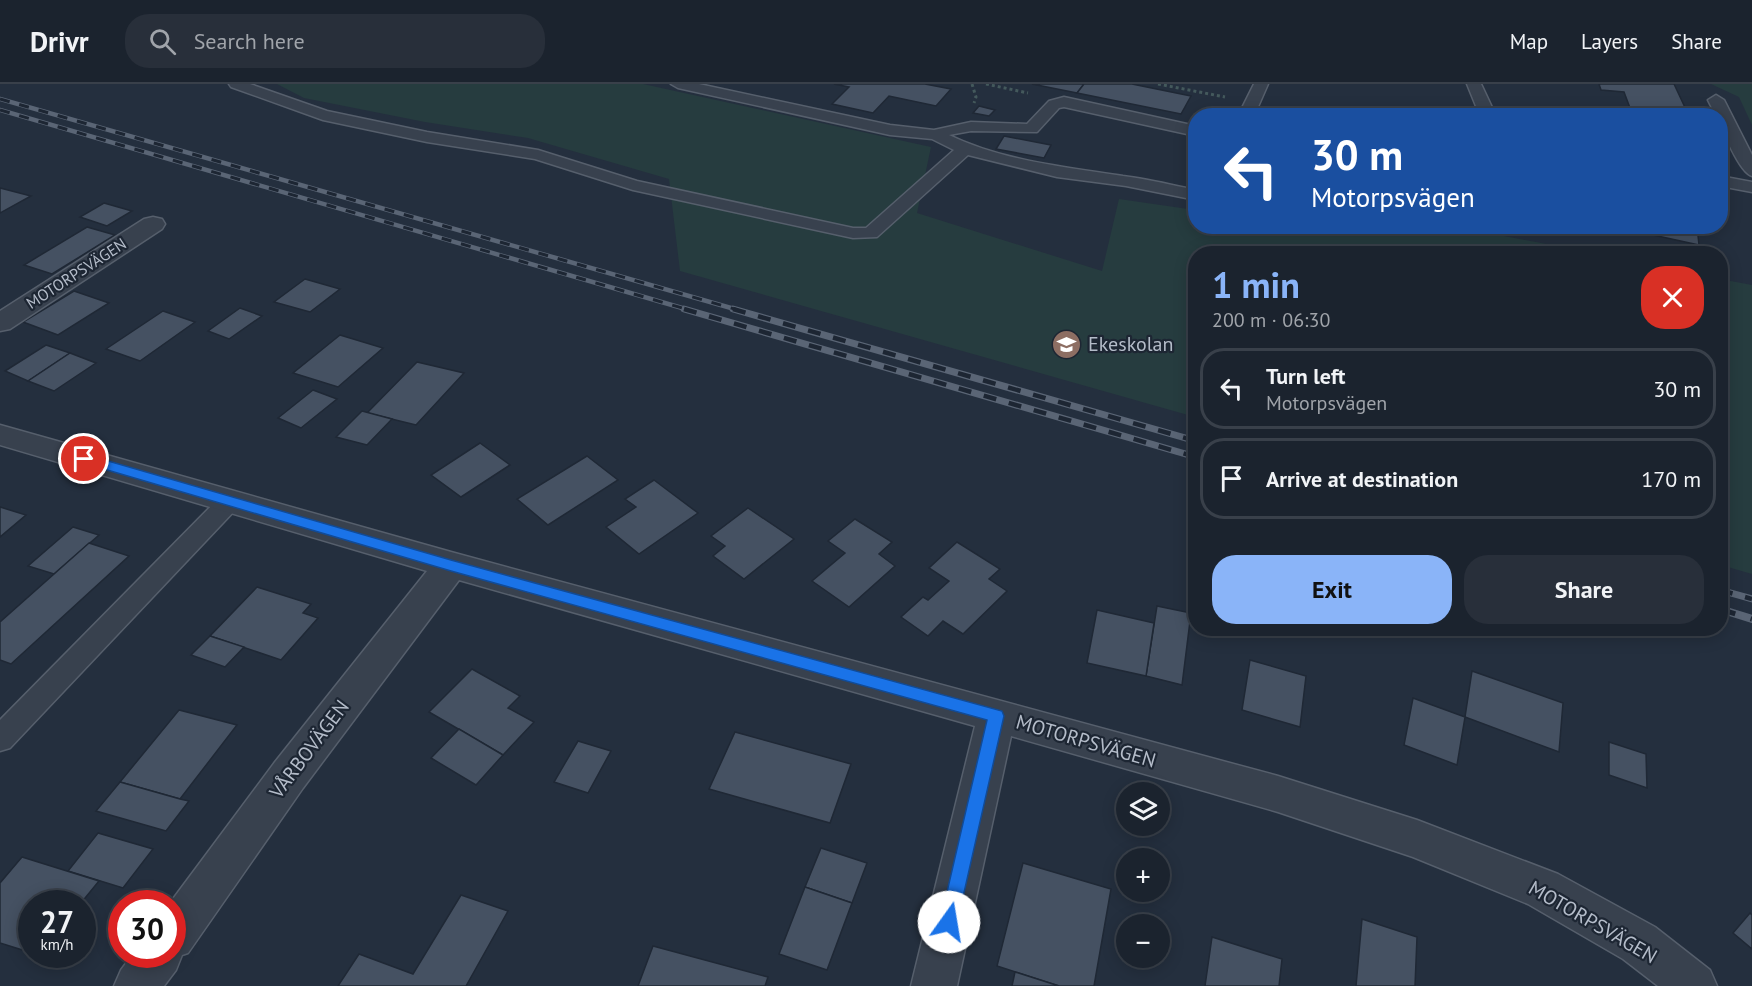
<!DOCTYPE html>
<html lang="en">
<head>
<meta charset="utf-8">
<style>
	body { margin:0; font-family:"PT Sans",sans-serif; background:#282f3a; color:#f1f3f6; height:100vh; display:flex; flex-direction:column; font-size:22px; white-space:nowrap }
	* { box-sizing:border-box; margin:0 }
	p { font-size:20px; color:#a0a4aa }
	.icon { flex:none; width:33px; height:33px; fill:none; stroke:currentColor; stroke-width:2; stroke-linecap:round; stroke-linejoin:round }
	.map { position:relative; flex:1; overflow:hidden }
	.side { position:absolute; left:1188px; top:162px; width:540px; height:390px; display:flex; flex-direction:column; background:#1b232e; border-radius:24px; box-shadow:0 3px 15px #0003,0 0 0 2px #39404a }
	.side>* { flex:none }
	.top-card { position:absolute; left:1188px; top:24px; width:540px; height:126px; border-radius:24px; box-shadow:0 3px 15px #0003,0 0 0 2px #39404a; background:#1a4fa0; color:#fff; overflow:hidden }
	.controls { position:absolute; left:1116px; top:698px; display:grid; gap:12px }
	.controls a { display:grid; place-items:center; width:54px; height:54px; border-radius:50%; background:#1b232e; box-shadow:0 3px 15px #0003,0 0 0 2px #39404a; font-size:30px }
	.speed { position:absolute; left:18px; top:806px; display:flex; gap:12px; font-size:30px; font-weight:700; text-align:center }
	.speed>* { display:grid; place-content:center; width:78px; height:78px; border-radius:50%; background:#1b232e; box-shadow:0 3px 15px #0003,0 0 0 2px #39404a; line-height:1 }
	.speed small { font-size:15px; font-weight:400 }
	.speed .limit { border:9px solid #d22; background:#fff; color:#111 }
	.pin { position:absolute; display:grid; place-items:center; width:51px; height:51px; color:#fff; margin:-26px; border:3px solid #fff; border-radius:50%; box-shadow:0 2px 6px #0007 }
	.me { position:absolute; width:66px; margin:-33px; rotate:13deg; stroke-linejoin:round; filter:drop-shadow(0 0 4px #0008) }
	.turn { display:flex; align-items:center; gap:21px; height:126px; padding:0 24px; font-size:27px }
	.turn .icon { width:78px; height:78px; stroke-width:2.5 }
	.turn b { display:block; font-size:42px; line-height:51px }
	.round { display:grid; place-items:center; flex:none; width:63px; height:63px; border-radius:24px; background:#282f3a }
	.head { display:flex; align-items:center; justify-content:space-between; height:102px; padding:0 24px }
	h1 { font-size:36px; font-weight:800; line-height:45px; color:#8ab4f8 }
	.action { display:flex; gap:12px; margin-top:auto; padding:12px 24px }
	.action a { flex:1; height:69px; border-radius:24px; background:#8ab4f8; color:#111; font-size:24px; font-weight:800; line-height:69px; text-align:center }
	.action a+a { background:#282f3a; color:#f1f3f6 }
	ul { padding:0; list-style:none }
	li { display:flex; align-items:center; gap:18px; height:81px; margin:0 12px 9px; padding:0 12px; border:3px solid #39404a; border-radius:24px }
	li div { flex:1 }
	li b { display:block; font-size:22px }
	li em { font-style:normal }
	header { display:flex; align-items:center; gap:36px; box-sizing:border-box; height:84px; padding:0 30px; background:#1b232e; border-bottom:2px solid #39404a }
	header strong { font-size:28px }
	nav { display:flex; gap:33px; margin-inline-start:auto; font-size:21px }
	.search { width:420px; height:54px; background:#282f3a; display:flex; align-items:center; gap:15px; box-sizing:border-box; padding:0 21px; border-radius:24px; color:#a0a4aa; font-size:22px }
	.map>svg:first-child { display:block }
	.green { fill:#263c3f }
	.building { fill:#455162; stroke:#1f2835; stroke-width:1.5 }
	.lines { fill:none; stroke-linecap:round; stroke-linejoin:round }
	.service-casing { stroke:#565f6c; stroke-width:3 }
	.minor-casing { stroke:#565f6c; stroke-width:3 }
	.path { stroke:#44595c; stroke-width:3; stroke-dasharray:3 3; stroke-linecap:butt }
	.service { fill:#38414e; fill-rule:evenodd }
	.minor { fill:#38414e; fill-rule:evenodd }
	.rail-far2-casing { stroke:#5a6575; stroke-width:4.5 }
	.rail-far1-casing { stroke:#5a6575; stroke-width:7 }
	.rail-casing { stroke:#5a6575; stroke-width:8 }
	.rail-far2 { stroke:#1d2633; stroke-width:3; stroke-dasharray:10; stroke-linecap:butt }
	.rail-far1 { stroke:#1d2633; stroke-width:4.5; stroke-dasharray:13; stroke-linecap:butt }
	.rail { stroke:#1d2633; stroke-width:5; stroke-dasharray:16; stroke-linecap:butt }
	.route { fill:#1a73e8; stroke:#114b97; stroke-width:1.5 }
	.labels { text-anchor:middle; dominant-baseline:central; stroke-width:4.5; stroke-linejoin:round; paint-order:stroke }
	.far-street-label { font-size:16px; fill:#b4bcc9; stroke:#1d2633 }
	.poi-label { font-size:20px; fill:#b4bcc9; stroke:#1d2633; text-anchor:start }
	.street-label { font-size:20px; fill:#b4bcc9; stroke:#1d2633 }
</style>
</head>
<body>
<header>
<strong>Drivr</strong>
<div class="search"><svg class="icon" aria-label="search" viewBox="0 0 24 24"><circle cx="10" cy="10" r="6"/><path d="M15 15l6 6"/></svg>Search here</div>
<nav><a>Map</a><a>Layers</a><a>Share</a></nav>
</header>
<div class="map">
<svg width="1752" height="902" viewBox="0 0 1752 902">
	<rect width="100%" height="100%" fill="#242f3e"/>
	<g class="green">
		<polygon points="277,0 643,0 931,63 917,129 1102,187 1119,115 1195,126 1196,142 1457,143 1593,169 1196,170 1195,333 680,187 669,95 528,54 425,38 304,14"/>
		<polygon points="1711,0 1752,0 1752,41 1739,13"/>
		<polygon points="1720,195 1752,201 1752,490 1721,481"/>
	</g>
	<g class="building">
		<polygon points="834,0 925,0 951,5 936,22 889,12 873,29 832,20 849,3"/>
		<polygon points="1032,0 1084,0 1077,9"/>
		<polygon points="1084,0 1132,0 1191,12 1181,30 1077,9"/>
		<polygon points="1599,0 1674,0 1689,32 1633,32 1624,8 1601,6"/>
		<polygon points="979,22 995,26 989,32 973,29"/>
		<polygon points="1004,52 1051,61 1044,74 996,65"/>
		<polygon points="0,104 31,112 0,129"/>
		<polygon points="104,119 132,127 107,142 80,133"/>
		<polygon points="1653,142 1697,142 1699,161 1653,151"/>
		<polygon points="87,143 115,151 52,190 24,181"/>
		<polygon points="305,195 340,205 310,228 274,218"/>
		<polygon points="74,207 109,219 58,251 23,238"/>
		<polygon points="240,224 262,232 229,255 208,247"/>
		<polygon points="163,227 195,238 140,277 106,265"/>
		<polygon points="340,251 383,264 338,303 293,289"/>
		<polygon points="46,261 70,269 28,297 5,287"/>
		<polygon points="70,269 96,279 54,307 28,297"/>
		<polygon points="417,278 464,289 416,341 367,329"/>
		<polygon points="313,306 337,315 301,344 278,334"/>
		<polygon points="362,327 392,335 367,361 336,353"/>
		<polygon points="480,359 510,381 461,413 431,391"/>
		<polygon points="587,372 618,396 548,441 517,415"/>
		<polygon points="654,396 698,429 639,470 606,443 636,423 625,415"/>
		<polygon points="0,423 26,431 0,453"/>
		<polygon points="748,424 794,455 744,495 713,472 725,462 711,452"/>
		<polygon points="855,435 892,458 879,470 895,482 849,523 812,497 845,469 828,457"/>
		<polygon points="73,443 99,451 54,490 28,482"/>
		<polygon points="957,458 1000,485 989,495 1007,507 963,550 943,537 928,552 901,533 923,513 928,516 949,497 929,484"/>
		<polygon points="89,459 129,472 11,580 0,576 0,538"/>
		<polygon points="257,503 311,520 303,529 318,534 281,576 210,552"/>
		<polygon points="1157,522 1191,529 1182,601 1146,592"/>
		<polygon points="1097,526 1154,539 1146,592 1087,579"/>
		<polygon points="210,552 244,563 225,583 191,571"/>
		<polygon points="1250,576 1306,592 1300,643 1242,626"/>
		<polygon points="472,585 520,612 508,624 534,638 503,671 429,628"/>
		<polygon points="1472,587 1563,619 1559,668 1465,633"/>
		<polygon points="1413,614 1465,633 1457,681 1404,661"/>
		<polygon points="179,626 237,641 180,715 120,698"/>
		<polygon points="459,645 503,671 476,701 431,674"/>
		<polygon points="735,648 851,680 830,739 709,705"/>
		<polygon points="578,657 611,667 588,709 554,698"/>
		<polygon points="1609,658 1646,670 1647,704 1609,691"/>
		<polygon points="120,698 180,715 189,717 166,747 96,727"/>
		<polygon points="98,749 153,765 123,804 68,787"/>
		<polygon points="821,764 867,779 852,819 805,803"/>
		<polygon points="22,773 99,797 81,819 32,819 32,869 0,859 0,799"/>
		<polygon points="1023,779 1111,805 1094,902 1059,902 997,882"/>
		<polygon points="805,803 852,819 827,886 779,870"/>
		<polygon points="461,811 508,827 466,902 338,902 359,870 413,890"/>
		<polygon points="1750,829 1752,831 1752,865 1733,849"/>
		<polygon points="1362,835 1417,853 1415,902 1356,902"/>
		<polygon points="1212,853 1282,875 1279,902 1205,902"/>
		<polygon points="653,862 768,893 765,902 638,902"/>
		<polygon points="1015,888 1059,902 1012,902"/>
	</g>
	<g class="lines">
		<defs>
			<g id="service">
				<path d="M229,0h21l77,27 100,21 111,18 99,31 216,47h13l88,-78 -22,-11 -42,-4 -212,-47 -7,-4h28l191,41 44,5 37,-8 56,2 22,-23 15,-4 132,29v10l-132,-29 -5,1 -22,24 -66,-1 -22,4c54,26 116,32 174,41 24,3 49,9 73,14v10l-70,-14 -69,-9 -89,-22 -91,82 -24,1 -220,-48 -98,-31 -108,-17 -104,-22 -92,-33z"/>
				<polygon points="1254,0 1268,0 1254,32 1238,32"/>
				<polygon points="1467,0 1481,0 1496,32 1480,32"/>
				<path d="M1716,11l8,5 28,55v21c-12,-3 -32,-48 -32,-60h-4l-8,-16z"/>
				<polygon points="1720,92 1752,98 1752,108 1720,102"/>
				<polygon points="231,408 239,410 243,416 239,422 10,664 0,667 0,636 223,410"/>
			</g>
			<g id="minor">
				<polygon points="153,133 162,135 165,140 162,145 10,245 0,247 0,227 144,135"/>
				<polygon points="0,341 451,468 1278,692 1417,736 1558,790 1655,843 1710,886 1717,902 1658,902 1623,875 1528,820 1413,773 1278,728 1011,652 957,902 911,902 975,642 459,496 303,704 188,869 182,871 176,886 164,902 114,902 121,886 133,870 172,870 172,819 170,819 275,678 427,487 0,361"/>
			</g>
		</defs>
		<use href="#service" class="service-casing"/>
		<use href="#minor" class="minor-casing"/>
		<g class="path">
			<polyline points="972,0 976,13 974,19"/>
			<polyline points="986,0 1028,9"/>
			<polyline points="1158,0 1225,13"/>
		</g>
		<use href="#service" class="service"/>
		<use href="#minor" class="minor"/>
		<defs>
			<g id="rail-far2">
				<polyline points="0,15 738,226"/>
				<polyline points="0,26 689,226"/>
			</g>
			<g id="rail-far1">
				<polyline points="684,225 1196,373"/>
				<polyline points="733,225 1196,357"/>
				<polyline points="1720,506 1752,515"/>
			</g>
			<polyline id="rail" points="1720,525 1752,535"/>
		</defs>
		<use href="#rail-far2" class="rail-far2-casing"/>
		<use href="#rail-far1" class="rail-far1-casing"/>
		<use href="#rail" class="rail-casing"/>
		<use href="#rail-far2" class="rail-far2"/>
		<use href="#rail-far1" class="rail-far1"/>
		<use href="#rail" class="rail"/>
	</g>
	<polygon class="route" points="84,370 451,476 1002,627 1004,632 956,844 949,847 943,844 940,838 987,636 451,487 80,378 78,375 80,372"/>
	<defs>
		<symbol id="school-disc" viewBox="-11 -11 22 22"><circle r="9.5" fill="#8d6e63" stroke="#1d2633"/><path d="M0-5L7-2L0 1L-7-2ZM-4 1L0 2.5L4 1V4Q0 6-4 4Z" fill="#fff"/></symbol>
	</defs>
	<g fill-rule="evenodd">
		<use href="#school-disc" x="1050" y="244" width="33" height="33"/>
	</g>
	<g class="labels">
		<g class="far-street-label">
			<text transform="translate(76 189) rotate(-33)">MOTORPSVÄGEN</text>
		</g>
		<g class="poi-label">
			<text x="1088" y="260">Ekeskolan</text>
		</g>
		<g class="street-label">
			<text transform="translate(1086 657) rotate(16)">MOTORPSVÄGEN</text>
			<text transform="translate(309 665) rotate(-53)">VÅRBOVÄGEN</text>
			<text transform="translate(1593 838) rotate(30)">MOTORPSVÄGEN</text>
		</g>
	</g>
</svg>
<div class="controls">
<a><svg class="icon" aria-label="layers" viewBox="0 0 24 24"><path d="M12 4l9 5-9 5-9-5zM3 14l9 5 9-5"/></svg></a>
<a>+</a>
<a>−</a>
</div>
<div class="speed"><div>27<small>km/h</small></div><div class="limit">30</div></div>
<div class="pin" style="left:84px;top:375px;background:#d93025"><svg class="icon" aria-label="arrive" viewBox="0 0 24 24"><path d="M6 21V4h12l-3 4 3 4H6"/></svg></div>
<svg class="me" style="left:949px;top:838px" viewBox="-20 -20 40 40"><circle r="19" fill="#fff"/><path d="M0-13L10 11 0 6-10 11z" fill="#1a73e8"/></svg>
<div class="top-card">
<div class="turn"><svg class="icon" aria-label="left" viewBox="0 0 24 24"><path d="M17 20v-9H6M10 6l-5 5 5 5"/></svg><div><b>30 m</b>Motorpsvägen</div></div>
</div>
<section class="side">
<div class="head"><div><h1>1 min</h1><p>200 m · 06:30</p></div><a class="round" style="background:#d93025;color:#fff"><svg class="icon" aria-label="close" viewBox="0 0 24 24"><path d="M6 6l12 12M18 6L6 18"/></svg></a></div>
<ul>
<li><svg class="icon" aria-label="left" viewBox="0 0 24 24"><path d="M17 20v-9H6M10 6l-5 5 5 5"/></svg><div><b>Turn left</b><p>Motorpsvägen</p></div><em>30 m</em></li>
<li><svg class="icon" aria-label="arrive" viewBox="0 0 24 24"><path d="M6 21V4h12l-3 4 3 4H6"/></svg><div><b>Arrive at destination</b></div><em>170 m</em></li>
</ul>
<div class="action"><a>Exit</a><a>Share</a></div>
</section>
</div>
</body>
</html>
